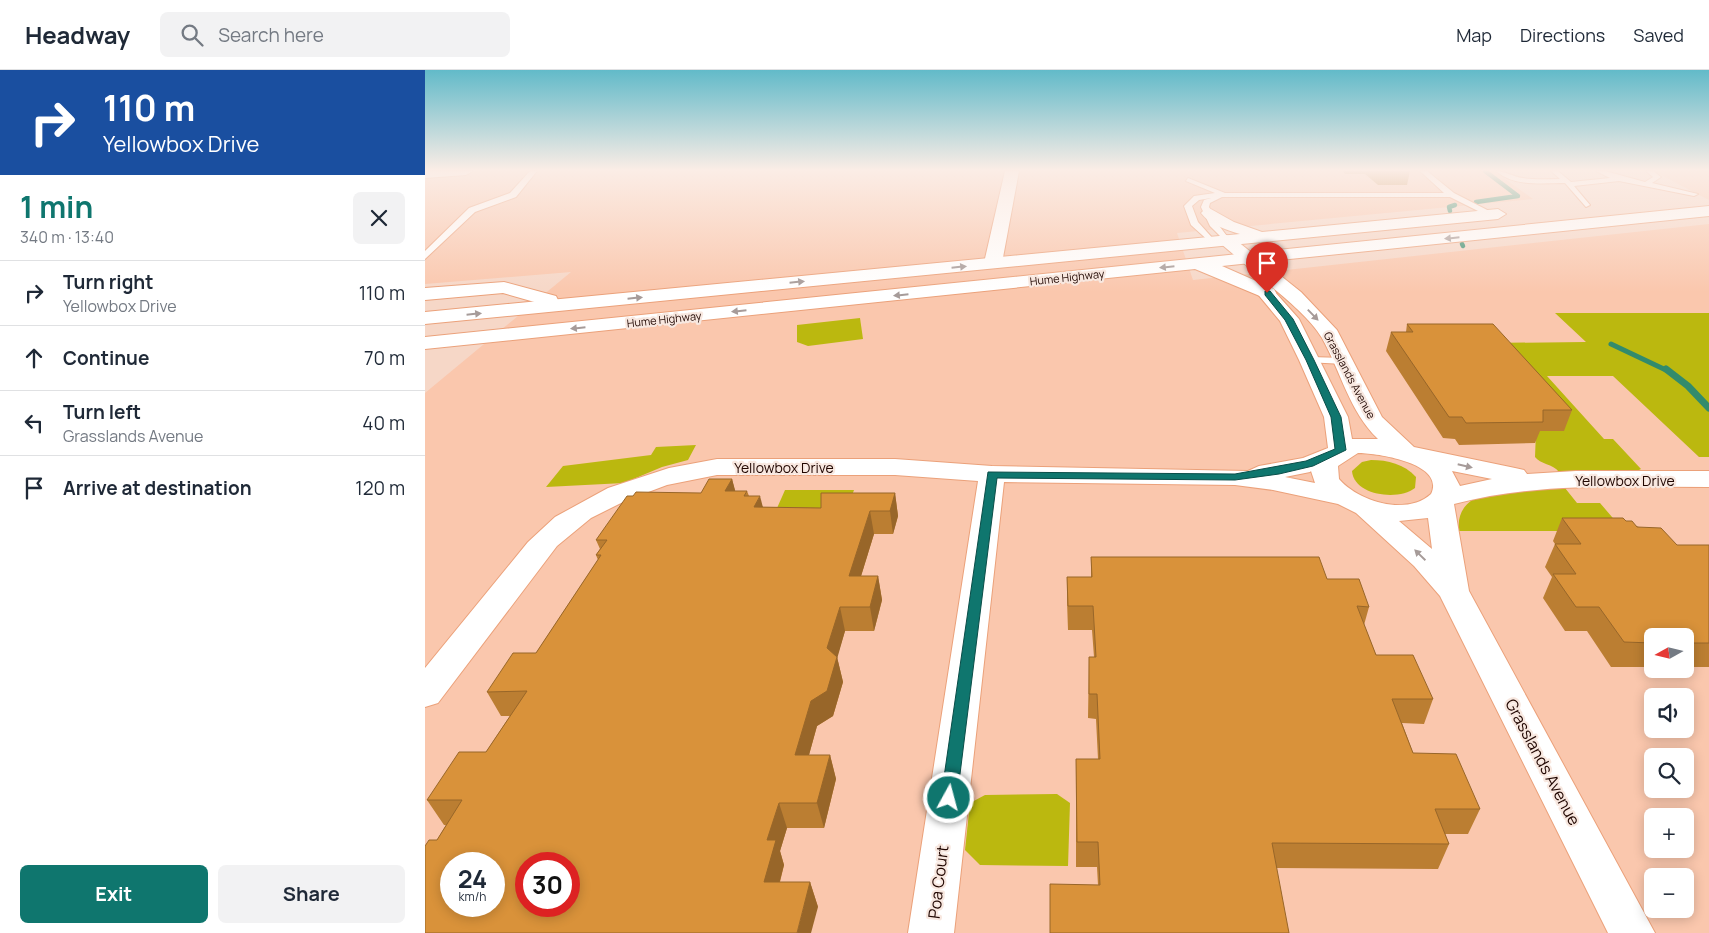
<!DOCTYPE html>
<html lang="en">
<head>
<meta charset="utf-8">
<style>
	body { margin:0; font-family:Manrope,sans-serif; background:#f2f2f3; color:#1f2937; height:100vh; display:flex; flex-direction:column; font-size:19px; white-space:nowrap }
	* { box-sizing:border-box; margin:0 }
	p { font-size:16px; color:#747a83 }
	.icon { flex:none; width:28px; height:28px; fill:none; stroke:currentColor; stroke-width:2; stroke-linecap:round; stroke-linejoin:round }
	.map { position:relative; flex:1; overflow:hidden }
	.panel { display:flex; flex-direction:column; background:#fff; width:425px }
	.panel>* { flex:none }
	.banner { background:#1a4fa0; color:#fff; overflow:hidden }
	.needle { width:32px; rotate:262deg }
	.buttons { position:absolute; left:1219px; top:558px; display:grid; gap:10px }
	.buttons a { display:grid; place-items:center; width:50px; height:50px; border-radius:8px; background:#fff; box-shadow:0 2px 12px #0003; font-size:25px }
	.speed { position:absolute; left:15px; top:782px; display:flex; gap:10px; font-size:25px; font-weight:700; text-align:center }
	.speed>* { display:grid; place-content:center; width:65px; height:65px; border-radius:50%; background:#fff; box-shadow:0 2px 12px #0003; line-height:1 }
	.speed small { font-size:12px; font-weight:400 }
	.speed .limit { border:8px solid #d22; background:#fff; color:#111 }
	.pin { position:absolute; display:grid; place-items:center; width:42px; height:42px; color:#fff; margin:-51px -21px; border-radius:50% 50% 50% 0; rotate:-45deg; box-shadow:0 0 5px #0007 }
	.pin .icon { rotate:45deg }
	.me { position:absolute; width:55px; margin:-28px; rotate:7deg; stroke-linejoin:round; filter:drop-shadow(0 0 4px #0008) }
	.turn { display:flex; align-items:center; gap:18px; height:105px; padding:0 20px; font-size:22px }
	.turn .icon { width:65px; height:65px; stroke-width:2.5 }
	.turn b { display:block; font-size:35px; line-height:42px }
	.round { display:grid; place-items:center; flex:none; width:52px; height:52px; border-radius:8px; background:#f2f2f3 }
	.headline { display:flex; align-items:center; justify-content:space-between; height:85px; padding:0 20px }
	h1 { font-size:30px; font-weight:700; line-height:38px; color:#0f766e }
	.button { display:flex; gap:10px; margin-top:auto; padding:10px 20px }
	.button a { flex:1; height:58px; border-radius:8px; background:#0f766e; color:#fff; font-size:20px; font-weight:700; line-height:58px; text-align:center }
	.button a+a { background:#f2f2f3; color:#1f2937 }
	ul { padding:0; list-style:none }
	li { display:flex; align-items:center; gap:15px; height:65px; padding:0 20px; border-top:1px solid #e0e1e3 }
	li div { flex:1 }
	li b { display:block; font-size:19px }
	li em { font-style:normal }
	header { display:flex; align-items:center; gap:30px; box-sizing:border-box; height:70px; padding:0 25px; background:#fff; border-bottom:1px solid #e0e1e3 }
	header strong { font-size:24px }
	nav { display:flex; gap:28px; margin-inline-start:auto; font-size:18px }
	.search { width:350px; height:45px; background:#f2f2f3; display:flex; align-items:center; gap:12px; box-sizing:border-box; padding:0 18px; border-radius:8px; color:#747a83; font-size:19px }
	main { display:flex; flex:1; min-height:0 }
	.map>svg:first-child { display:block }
	.built { fill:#fac7ad; fill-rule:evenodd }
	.green { fill:#bbb80f }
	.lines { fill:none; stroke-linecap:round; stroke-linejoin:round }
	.stream-far2 { stroke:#328b6c; stroke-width:4.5 }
	.stream-far1 { stroke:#328b6c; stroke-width:5 }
	.stream { stroke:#328b6c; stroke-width:7 }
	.lane-casing { stroke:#eba17a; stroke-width:2 }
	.street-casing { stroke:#eba17a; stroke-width:2 }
	.highway-casing { stroke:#eba17a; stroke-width:2 }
	.lane { fill:#fff; fill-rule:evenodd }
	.street { fill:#fff; fill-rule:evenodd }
	.highway { fill:#fff; fill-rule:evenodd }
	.wall { fill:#bb7e32 }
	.shaded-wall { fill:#986629 }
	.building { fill:#d9923a; stroke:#986629; fill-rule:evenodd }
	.oneway { fill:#a69b99 }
	.route { fill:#0f766e; stroke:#0a4d48 }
	.labels { text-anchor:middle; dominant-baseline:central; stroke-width:4.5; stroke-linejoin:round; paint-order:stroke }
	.far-street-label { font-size:11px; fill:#200600; stroke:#f8e8e0 }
	.street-label { font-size:14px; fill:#200600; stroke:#f8e8e0 }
	.near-street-label { font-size:16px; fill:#200600; stroke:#f8e8e0 }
</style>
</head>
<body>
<header>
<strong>Headway</strong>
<div class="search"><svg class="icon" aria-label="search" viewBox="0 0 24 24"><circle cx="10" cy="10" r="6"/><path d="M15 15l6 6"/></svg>Search here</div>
<nav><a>Map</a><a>Directions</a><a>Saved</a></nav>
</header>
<main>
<section class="panel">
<div class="banner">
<div class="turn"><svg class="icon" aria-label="right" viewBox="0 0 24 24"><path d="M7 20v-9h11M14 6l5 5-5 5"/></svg><div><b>110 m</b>Yellowbox Drive</div></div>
</div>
<div class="headline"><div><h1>1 min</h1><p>340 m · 13:40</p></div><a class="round"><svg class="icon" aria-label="close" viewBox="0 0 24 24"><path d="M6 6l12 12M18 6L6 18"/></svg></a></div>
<ul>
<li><svg class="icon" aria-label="right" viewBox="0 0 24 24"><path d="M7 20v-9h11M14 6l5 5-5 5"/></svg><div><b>Turn right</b><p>Yellowbox Drive</p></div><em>110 m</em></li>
<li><svg class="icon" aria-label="ahead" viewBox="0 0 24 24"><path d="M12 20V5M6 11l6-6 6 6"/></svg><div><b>Continue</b></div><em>70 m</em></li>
<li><svg class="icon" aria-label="left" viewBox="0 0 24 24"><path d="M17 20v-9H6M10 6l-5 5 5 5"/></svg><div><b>Turn left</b><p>Grasslands Avenue</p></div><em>40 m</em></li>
<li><svg class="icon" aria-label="arrive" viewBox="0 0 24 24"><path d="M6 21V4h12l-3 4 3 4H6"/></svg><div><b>Arrive at destination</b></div><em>120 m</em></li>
</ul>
<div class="button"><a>Exit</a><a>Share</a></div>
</section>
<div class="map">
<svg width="1284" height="863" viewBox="0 0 1284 863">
	<rect width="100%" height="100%" fill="#f6d7c7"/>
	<g class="built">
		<path d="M0,101h1069l39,28 -356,34 16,47 516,-56v709h-1284v-540l146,-121 -146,12zM1228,566h32v33h-32zM1228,626h32v33h-32zM1228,686h32v33h-32zM1228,746h32v33h-32zM26,794h43v42h-43zM101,794h43v42h-43zM1228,806h32v33h-32z"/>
		<polygon points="1229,101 1284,101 1284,130 1255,115"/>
	</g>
	<g class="green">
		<path d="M1130,243h154v144h-10l-86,-81h-66l57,63h9l28,30 -4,2 -78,1c-6,-8 -19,-8 -24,-15l1,-26 -48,-88 98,-1z"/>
		<polygon points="435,248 438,269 383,276 372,272 372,255"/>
		<polygon points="271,375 263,390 237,397 199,413 121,417 138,396 226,385 231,377"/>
		<path d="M946,390c17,0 33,4 45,17l-1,11c-16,13 -61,8 -63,-17l10,-9z"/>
		<path d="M1140,418l12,15h23l24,28h-165c-6,-51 73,-41 106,-43z"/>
		<polygon points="360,420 429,420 420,445 349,445"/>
		<polygon points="632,724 645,733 643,796 555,795 540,780 545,733 560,725"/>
	</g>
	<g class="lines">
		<g class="stream-far2">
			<polyline points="1051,132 1093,126 1060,101"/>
			<polyline points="1025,141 1024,137 1030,135"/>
			<polyline points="1037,174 1038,176"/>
		</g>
		<polyline class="stream-far1" points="1186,274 1243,301"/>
		<polyline class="stream" points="1241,299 1263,316 1284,338"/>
		<defs>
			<g id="lane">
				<polygon points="105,101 112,101 91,127 50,142 0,189 0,181 44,138 85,123"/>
				<polygon points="995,101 1002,101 1029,123 1070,144 1063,146 1025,127 797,127 785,133 784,137 792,153 805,170 801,172 785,156 776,137 779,130 786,128 774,130 767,136 773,152 791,172 787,174 766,155 759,136 769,126 790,123 761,111 763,108 800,123 1019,123"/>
				<path d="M1071,101c10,0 17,6 27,7 12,2 25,1 37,1l-9,-8h7l13,11 39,-4 -14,-7h9l40,11 8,-5 -7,-6h7l8,6 -9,6 46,11 -4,2 -75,-15 -45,5 16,19 -4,2 -21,-24c-22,0 -51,4 -69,-12z"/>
				<polygon points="885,287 919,288 924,291 919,294 881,292 881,288"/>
			</g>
			<g id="street">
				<polygon points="0,101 48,101 41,105 0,108"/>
				<polygon points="580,101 594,101 577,193 574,197 562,197 559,193"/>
				<path d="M801,165l6,2 69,55 36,38 45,87 32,30 101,21 9,2 3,4 49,-3h133v16c-86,0 -171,-5 -255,17l15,87 186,342h-47l-168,-337 -26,-30 -58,-53 -18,-9 -65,-14 -38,-5 -231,-3 -50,451h-46l70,-452 -83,-6h-178l-50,10 -40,15 -36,18 -34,28 -119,157 -13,4v-39l103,-126 27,-25 53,-29 61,-20 48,-9h178l97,7 256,5 11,-5 44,-8 25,-10 -4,-31 -25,-57 -19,-39 -29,-35 3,-4h12l-46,-39 -2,-3zM842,213c17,14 44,36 55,55 19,34 27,73 56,101h-26l-4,-22 -49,-98zM933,383c18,0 88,10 73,41 -24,22 -72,8 -92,-15l-1,-13zM886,401l4,12 -30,-6 25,-5zM1027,401l40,8 -32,7zM1003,448l4,31 -33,-28z"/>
				<polygon points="79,212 131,226 133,230 127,241 113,241 110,237 113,233 78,223 0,230 0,218"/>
			</g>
			<g id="highway">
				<polygon points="1284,136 1284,146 797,196 849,219 851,223 849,227 842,229 770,199 0,279 0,267"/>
				<path d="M784,138l25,14 28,10 236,-23 8,5 -8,5 -1073,105v-12l815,-78c-13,-4 -30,-9 -39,-21l3,-3z"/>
			</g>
		</defs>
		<use href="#lane" class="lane-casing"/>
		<use href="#street" class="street-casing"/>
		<use href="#highway" class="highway-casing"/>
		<use href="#lane" class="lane"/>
		<use href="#street" class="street"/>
		<use href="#highway" class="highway"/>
	</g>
	<g class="wall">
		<polygon points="918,101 985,101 982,115 953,115 940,104 920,104"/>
		<polygon points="982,254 1147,340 1139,361 1115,361 1110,373 1034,375 1030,369 1018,368 961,281 966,262 981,262"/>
		<polygon points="307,409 310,421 322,421 324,426 338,437 396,438 470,423 473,446 468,464 449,464 436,506 453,506 457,530 449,561 420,561 412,587 418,612 408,646 392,656 384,685 405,685 411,709 399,758 362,758 355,781 359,795 355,812 385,812 393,837 12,770 21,755 19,755 2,730 61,682 85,646 76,646 62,622 111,583 173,490 171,485 175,479 171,470"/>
		<polygon points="1137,448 1201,451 1252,475 1284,475 1284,597 1260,597 1260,566 1228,566 1228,597 1186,597 1162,561 1140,561 1118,528 1127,507 1120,497 1130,474 1128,471"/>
		<polygon points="666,487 902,509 944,537 939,555 951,585 1008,629 999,654 977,653 988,683 1055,739 1043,764 1020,764 1024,774 1013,799 851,798 673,815 672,797 651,797 651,689 673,689 671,649 663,648 664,587 669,587 667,560 643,560 642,531 642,507 666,507"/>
	</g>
	<g class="shaded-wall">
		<polygon points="307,409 313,431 300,421"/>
		<polygon points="470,423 473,446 468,464 465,441"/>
		<polygon points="335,426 341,449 329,437"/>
		<polygon points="445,441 449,464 429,529 424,506"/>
		<polygon points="453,506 457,530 449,561 445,537"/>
		<polygon points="415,537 420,561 408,603 402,578"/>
		<polygon points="412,587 418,612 408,646 392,656 377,710 370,685 386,631"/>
		<polygon points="405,685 411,709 399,758 392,733"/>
		<polygon points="354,733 362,758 355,781 359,795 348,837 339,812 342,770"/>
		<polygon points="385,812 393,837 386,863 372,863"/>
	</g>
	<g class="building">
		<polygon points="982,254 1068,254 1147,340 1118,340 1118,352 1041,353 1037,347 1024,347 966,262 988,262"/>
		<path d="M284,409h23l-7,12h22l-3,5h16l-6,11 67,1v-15h74l-5,18h-20l-21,65h29l-8,31h-30l-13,41 10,9 -10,34 -16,10 -16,54h35l-13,48h-38l-12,37h9l-12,42h46l-13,51h-372v-87l4,-6h8l25,-40h-35l32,-48h27l41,-61 -40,1 26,-39h23l65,-98h-5l11,-15h-11l31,-44h6l3,-4 65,1zM26,794h43v42h-43zM101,794h43v42h-43z"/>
		<polygon points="1137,448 1198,448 1201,451 1207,451 1212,457 1236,458 1252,475 1284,475 1284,573 1260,573 1260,566 1228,566 1228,573 1199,572 1174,537 1151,537 1128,504 1151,504 1130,474 1156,474"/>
		<polygon points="666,487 894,487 902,509 934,509 944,537 932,536 951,585 988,585 1008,629 967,629 988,683 1031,684 1055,739 1010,739 1024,774 847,773 864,863 625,863 625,814 675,815 673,772 652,772 651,689 675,689 672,624 664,624 664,587 671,587 668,536 643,536 642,507 667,507"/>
	</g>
	<defs><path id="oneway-solid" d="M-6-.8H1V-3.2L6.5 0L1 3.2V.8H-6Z" transform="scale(1.25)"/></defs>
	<g class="oneway">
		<use href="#oneway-solid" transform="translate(1027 168) rotate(174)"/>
		<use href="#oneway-solid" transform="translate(534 197) rotate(-6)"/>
		<use href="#oneway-solid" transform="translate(742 197) rotate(174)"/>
		<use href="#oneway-solid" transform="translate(372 212) rotate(-6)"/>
		<use href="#oneway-solid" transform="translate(476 225) rotate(174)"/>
		<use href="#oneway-solid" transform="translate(210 228) rotate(-6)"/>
		<use href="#oneway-solid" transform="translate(314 241) rotate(174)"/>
		<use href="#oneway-solid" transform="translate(49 244) rotate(-6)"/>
		<use href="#oneway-solid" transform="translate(888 245) rotate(46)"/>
		<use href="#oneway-solid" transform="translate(153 258) rotate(174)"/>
		<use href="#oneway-solid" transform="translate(1040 396) rotate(13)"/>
		<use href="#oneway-solid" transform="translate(995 485) rotate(-136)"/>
	</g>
	<linearGradient id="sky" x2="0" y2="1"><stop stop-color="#62bac9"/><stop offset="0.45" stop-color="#fbede6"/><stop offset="1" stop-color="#fbede6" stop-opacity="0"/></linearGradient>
	<rect width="1284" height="222" fill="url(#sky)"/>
	<polygon class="route" points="840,221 845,221 868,249 889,290 916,347 921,380 888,396 854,404 810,410 572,408 532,728 530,733 524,735 518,733 516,728 563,402 810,404 881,391 910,379 906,347 881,290 860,250 840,225"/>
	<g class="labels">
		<g class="far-street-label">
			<text transform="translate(642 207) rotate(-6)">Hume Highway</text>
			<text transform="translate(239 249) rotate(-6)">Hume Highway</text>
			<text transform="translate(925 305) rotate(62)">Grasslands Avenue</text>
		</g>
		<g class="street-label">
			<text x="359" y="397">Yellowbox Drive</text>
			<text x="1200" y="410">Yellowbox Drive</text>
		</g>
		<g class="near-street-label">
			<text transform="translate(1118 692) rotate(62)">Grasslands Avenue</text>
			<text transform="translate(513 812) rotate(-83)">Poa Court</text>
		</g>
	</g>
</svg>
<div class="buttons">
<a><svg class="needle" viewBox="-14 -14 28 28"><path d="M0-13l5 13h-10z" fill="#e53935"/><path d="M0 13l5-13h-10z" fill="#747a83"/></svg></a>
<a><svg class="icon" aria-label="sound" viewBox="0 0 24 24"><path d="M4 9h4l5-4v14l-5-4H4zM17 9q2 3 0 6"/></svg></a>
<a><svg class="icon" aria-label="search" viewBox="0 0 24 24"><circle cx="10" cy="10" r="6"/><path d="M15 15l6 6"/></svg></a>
<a>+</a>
<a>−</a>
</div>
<div class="speed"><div>24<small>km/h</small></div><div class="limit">30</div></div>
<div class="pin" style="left:842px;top:223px;background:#d93025"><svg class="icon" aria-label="arrive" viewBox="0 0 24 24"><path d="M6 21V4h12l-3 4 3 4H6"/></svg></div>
<svg class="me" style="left:524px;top:728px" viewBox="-20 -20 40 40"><circle r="17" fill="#0f766e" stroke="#fff" stroke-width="3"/><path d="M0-11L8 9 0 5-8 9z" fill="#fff"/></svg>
</div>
</main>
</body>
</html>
